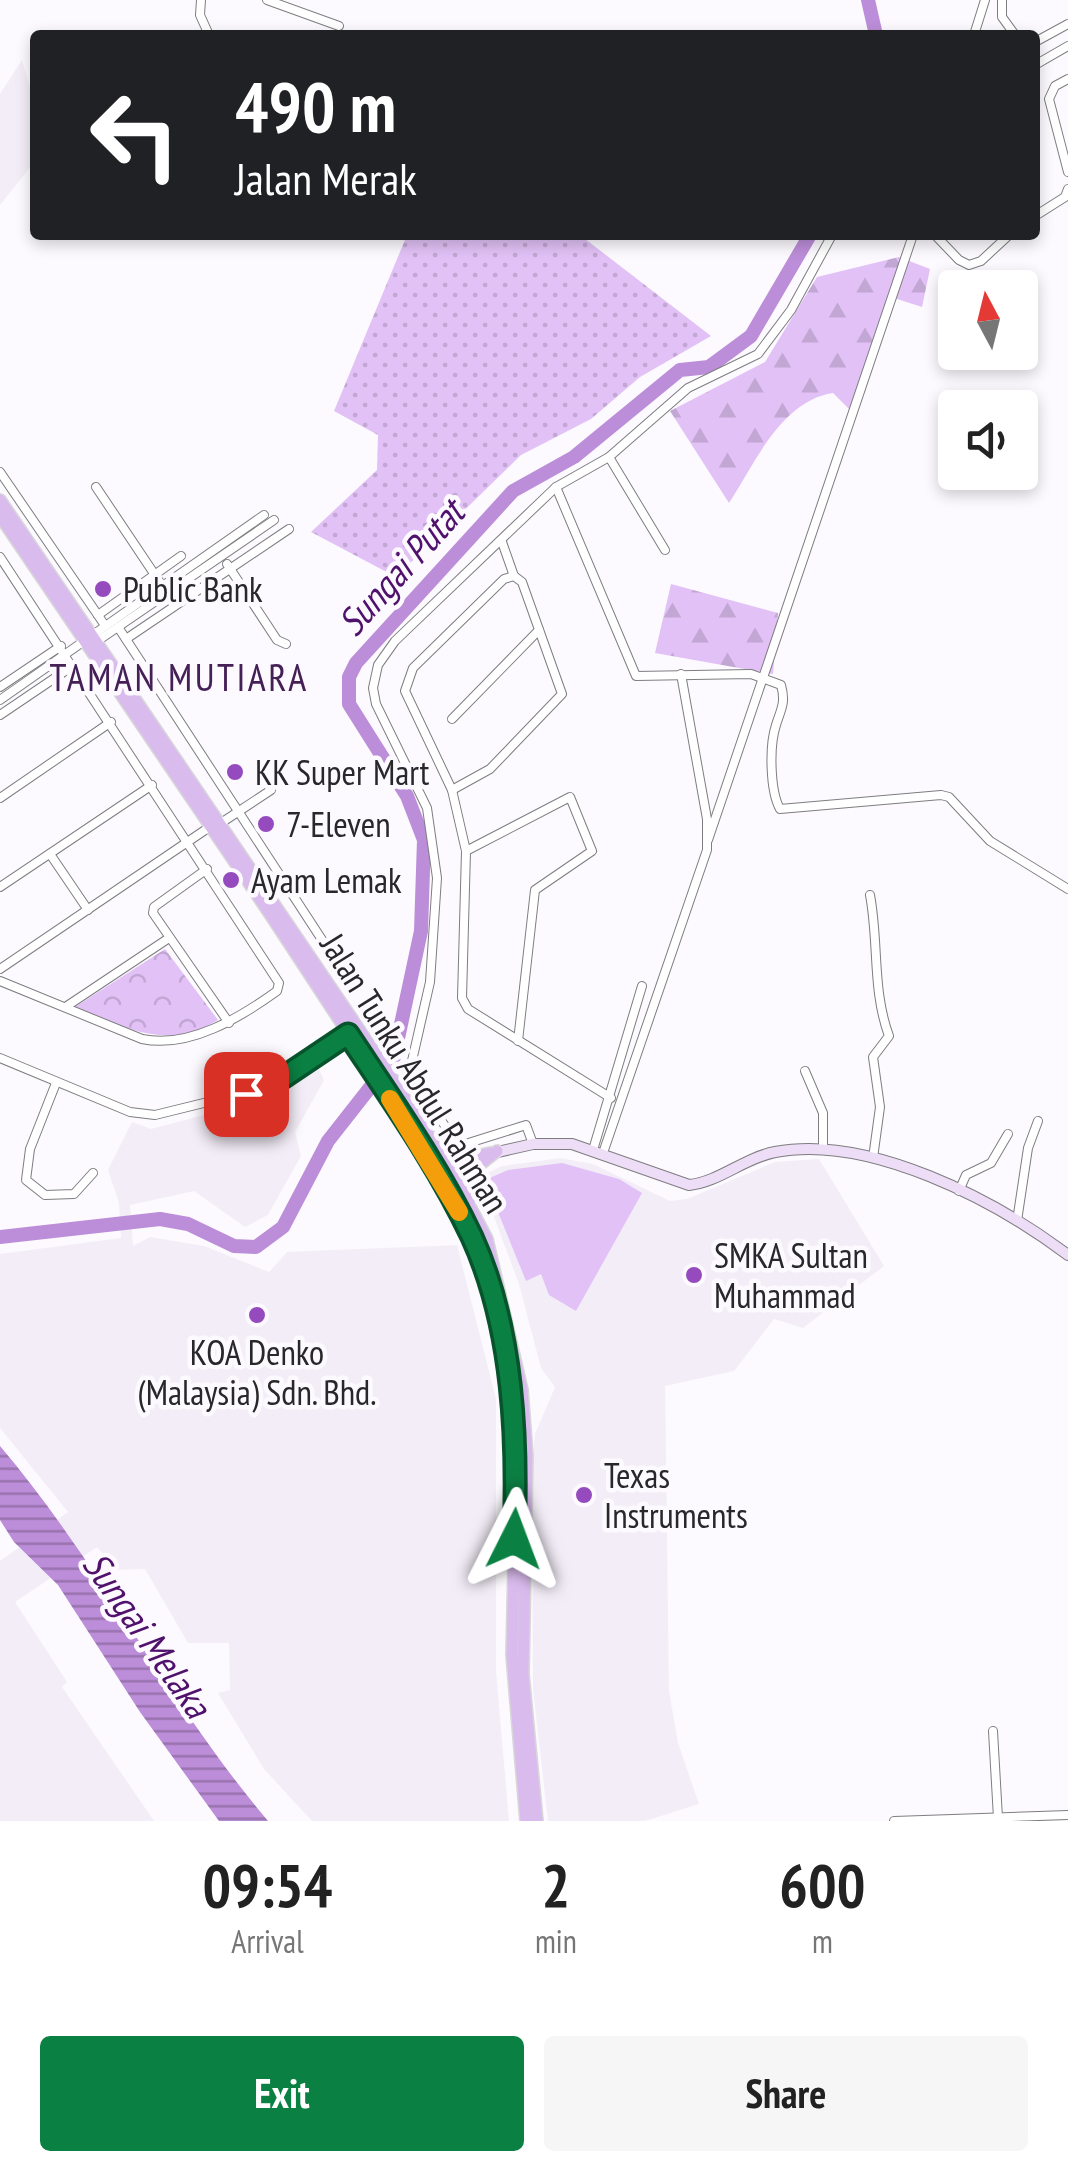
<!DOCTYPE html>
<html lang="en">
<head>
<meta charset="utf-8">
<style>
	body { margin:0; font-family:"PT Sans Narrow",sans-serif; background:#f6f6f6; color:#222; height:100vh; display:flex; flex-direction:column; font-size:38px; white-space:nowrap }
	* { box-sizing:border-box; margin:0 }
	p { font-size:32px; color:#767676 }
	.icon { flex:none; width:55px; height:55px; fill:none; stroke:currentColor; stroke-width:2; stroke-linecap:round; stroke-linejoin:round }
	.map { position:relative; height:1821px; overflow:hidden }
	.drawer { display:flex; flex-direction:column; background:#fff; flex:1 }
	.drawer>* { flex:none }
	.hud { position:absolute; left:30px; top:30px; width:1010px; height:210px; border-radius:10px; box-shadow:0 5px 15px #0003; background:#202124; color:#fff; overflow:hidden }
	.needle { width:65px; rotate:353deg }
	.controls { position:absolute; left:938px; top:270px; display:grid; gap:20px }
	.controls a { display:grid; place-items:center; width:100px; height:100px; border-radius:10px; background:#fff; box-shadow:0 5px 15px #0003; font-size:50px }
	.pin { position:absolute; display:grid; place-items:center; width:85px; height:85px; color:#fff; margin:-42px; border-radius:20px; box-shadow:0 5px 15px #0006 }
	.me { position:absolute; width:110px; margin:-55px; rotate:3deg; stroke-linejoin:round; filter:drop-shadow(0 0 8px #0008) }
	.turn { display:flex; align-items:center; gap:35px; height:210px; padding:0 40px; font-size:45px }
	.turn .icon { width:130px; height:130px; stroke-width:2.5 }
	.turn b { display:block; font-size:70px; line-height:85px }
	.eta { display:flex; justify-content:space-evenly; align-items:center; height:170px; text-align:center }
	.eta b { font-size:60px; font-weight:800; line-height:70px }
	.cta { display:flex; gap:20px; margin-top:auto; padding:20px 40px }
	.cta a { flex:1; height:115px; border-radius:10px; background:#0b8043; color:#fff; font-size:40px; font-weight:800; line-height:115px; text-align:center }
	.cta a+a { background:#f6f6f6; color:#222 }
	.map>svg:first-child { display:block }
	.built { fill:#f3edf7 }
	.grass { fill:url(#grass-dots) }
	.forest { fill:url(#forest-firs) }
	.park { fill:url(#park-crowns) }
	.pitch { fill:#e2c1f6 }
	.water { fill:url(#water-rules) }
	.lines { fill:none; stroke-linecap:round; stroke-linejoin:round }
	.river { stroke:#bc8dd8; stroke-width:14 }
	.minor-casing { stroke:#7e7d80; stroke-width:10 }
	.secondary-casing { stroke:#7e7d80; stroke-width:12 }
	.primary-casing { stroke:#d8d8d8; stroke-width:14 }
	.minor { stroke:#fff; stroke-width:8 }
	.secondary { stroke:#edddf6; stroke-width:10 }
	.primary { stroke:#dabbee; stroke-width:11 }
	.route-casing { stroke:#07532c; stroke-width:25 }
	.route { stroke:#0b8043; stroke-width:18 }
	.slow { stroke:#f59e0b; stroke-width:18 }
	.poi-dot { fill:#954bbd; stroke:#fcfafe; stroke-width:4 }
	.labels { text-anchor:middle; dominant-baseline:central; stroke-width:9; stroke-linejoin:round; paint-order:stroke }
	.poi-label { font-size:35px; fill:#282729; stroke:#fcfafe; text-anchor:start }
	.street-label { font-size:35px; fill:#282729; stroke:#fcfafe }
	.water-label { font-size:38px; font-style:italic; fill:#4f116b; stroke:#fcfafe }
	.neighbourhood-label { font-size:38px; letter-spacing:2.5px; fill:#442057; stroke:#fcfafe }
</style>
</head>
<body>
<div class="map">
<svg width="1068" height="1821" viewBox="0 0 1068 1821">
	<defs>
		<pattern id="grass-dots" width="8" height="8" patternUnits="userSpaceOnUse" patternTransform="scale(2.5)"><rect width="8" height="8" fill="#e2c1f6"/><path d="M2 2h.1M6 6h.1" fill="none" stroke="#c2a6d3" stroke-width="1.8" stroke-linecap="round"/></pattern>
		<pattern id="forest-firs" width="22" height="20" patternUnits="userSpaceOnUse" patternTransform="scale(2.5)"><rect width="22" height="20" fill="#e2c1f6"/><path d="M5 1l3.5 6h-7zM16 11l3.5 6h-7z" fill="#c2a6d3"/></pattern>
		<pattern id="park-crowns" width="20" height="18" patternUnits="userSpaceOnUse" patternTransform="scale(2.5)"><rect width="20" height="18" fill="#e2c1f6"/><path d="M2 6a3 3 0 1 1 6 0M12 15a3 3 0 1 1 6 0" fill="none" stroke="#c2a6d3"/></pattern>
		<pattern id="water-rules" width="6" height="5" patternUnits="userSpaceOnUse" patternTransform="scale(2.5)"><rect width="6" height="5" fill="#bc8dd8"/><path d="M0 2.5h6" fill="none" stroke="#9973af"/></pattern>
	</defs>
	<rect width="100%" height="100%" fill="#fcfafe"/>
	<g class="built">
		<polygon points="22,60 35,105 35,161 0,205 0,94"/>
		<polygon points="318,1067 324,1080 295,1132 301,1156 268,1215 245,1227 194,1191 130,1205 133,1246 150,1237 204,1246 269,1272 287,1252 457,1245 496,1399 496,1671 509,1821 312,1821 264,1769 218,1693 230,1690 229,1643 188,1643 145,1569 116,1570 97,1547 15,1602 67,1682 62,1687 154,1821 0,1821 0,1561 68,1512 0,1428 0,1254 121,1238 119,1203 108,1170 132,1122 151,1129 272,1097"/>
		<polygon points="560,1158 593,1164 670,1201 687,1199 775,1162 819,1159 884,1266 803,1328 774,1319 734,1371 665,1386 669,1691 678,1743 699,1804 645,1821 548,1821 533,1689 532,1474 535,1434 555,1387 541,1368 519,1284 479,1177 502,1166"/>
	</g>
	<polygon class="grass" points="407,235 580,235 711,336 640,377 591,419 521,455 396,577 311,532 377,470 378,435 334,411"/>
	<g class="forest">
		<path d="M899,257l31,12 -8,38 -31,-10 -36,118 -22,-22c-52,8 -78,70 -104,110l-59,-92 95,-49 52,-85z"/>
		<polygon points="671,584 778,613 773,674 655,653"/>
	</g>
	<path class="park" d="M165,949l53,71c-50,32 -95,7 -143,-13z"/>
	<polygon class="pitch" points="562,1163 619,1179 642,1193 576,1311 549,1295 541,1274 526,1281 485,1180 508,1170"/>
	<path class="water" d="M0,1446c101,119 168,257 268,375h-49l-79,-109 -82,-127 -44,-43 -14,-22z"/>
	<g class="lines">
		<g class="river">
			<polyline points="868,0 876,35"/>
			<polyline points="0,1237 160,1219 188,1224 234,1246 256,1247 283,1227 328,1141 394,1057 421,931 424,840 407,796 349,704 349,677 356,663 513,491 574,457 680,370 709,367 751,336 810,235"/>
		</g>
		<defs>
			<g id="minor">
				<polyline points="201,0 200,15 209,35"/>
				<polyline points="267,0 339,26"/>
				<polyline points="1002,0 1002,17 1015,35"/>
				<polyline points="974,35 985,0"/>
				<polyline points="1035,42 1068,24"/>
				<polyline points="1035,65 1068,46"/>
				<polyline points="1068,79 1055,86 1049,99 1068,172"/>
				<polyline points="1035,216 1065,197 1068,189"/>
				<polyline points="935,235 959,260 969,265 981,261 1009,235"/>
				<polyline points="609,457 665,550"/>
				<polyline points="0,472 104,624"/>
				<polyline points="96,487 163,587"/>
				<path d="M556,487l80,189 115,-2 30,11c5,18 0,24 -5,40 -7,21 -6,66 4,84l161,-14 8,2 41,44 78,48"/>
				<polyline points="502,542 514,576"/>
				<path d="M0,557l279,426 -2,8c-36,26 -88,58 -135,48l-142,-58"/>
				<polyline points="227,564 277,640 286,644"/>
				<polyline points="514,576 504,579 413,668 405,691 452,790 466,851 462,998 468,1009 611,1098"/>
				<polyline points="98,615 181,556"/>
				<polyline points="118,627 328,949"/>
				<polyline points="126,639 289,529"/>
				<polyline points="96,642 274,520"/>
				<polyline points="0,687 61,646"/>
				<polyline points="0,700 264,515"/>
				<polyline points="0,715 74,665"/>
				<polyline points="452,719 539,630"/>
				<polyline points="452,790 490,769 562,694 522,582 514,576"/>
				<polyline points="0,798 111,722"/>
				<polyline points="221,823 271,790"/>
				<polyline points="708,840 913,235"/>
				<polyline points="466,851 570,797 592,851 535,890 518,1041"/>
				<polyline points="50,854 88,910"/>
				<polyline points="207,869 154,907 153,913 229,1023"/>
				<polyline points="0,887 152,785"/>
				<path d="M870,895c9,48 2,95 19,141l-16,21 7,50 -7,51"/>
				<polyline points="0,969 211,826"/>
				<polyline points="67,1006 169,938"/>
				<polyline points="0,1058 130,1112 155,1115 269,1087 348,1034"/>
				<polyline points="805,1071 823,1113 823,1150"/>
				<polyline points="56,1083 30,1149 26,1180 45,1195 74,1194 93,1173"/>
				<polyline points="533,1144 526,1125 459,1146 409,1074 430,982 437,878 427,808 376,704 373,688 378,665 395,641 556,487 609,457 688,388 758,354 791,310 832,235"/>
				<polyline points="593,1150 642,986"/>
				<polyline points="603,1153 707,850 707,819 681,674"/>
				<polyline points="959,1191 966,1175 991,1163 1008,1134"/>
				<polyline points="1017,1221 1028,1148 1038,1121"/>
				<polyline points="993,1731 998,1818"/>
				<polyline points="894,1821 1068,1815"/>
			</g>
			<path id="secondary" d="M489,1154l44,-10h39l117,41c30,-3 55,-27 86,-33 94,-18 220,48 293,103"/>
			<g id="primary">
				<polyline points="0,500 405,1097 451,1170 487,1239 522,1390 527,1455 523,1674 537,1821"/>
				<polyline points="0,516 270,914 367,1062 473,1239 494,1311 517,1429 512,1655 526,1821"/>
				<polyline points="442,1154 460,1160 490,1153"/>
				<polyline points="470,1199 473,1170 497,1151"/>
			</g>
		</defs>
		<use href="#minor" class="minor-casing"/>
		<use href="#secondary" class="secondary-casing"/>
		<use href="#primary" class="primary-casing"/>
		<use href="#minor" class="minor"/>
		<use href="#secondary" class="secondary"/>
		<use href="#primary" class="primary"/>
	</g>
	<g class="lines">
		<defs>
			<path id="route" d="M246,1094l23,-7 79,-53c43,65 91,133 124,203 42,92 46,204 42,302"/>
		</defs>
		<use href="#route" class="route-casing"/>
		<use href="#route" class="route"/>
		<polyline class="slow" points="390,1099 459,1212"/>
	</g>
	<g class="poi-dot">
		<circle cx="103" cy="589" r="10"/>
		<circle cx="235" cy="772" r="10"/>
		<circle cx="266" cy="824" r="10"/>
		<circle cx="231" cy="880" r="10"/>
		<circle cx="694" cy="1275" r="10"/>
		<circle cx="257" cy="1315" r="10"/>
		<circle cx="584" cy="1495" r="10"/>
	</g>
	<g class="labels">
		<g class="poi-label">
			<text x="123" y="589">Public Bank</text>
			<text x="255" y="772">KK Super Mart</text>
			<text x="286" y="824">7-Eleven</text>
			<text x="251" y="880">Ayam Lemak</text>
			<text x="714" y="1255">SMKA Sultan<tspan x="714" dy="40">Muhammad</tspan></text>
			<text x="257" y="1352" text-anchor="middle">KOA Denko<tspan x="257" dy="40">(Malaysia) Sdn. Bhd.</tspan></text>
			<text x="604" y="1475">Texas<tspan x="604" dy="40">Instruments</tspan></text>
		</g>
		<g class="street-label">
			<text transform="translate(415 1073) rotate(58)">Jalan Tunku Abdul Rahman</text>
		</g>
		<g class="water-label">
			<text transform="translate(400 567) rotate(-48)">Sungai Putat</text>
			<text transform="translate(148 1634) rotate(55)">Sungai Melaka</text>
		</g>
		<g class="neighbourhood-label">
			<text x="179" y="676">TAMAN MUTIARA</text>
		</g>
	</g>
</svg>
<div class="controls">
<a><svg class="needle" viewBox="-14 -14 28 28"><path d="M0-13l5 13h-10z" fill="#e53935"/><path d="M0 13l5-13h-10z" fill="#767676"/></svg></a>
<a><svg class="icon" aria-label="sound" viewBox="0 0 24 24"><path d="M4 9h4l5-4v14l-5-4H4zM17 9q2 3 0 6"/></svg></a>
</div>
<div class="pin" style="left:246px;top:1094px;background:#d93025"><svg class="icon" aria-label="arrive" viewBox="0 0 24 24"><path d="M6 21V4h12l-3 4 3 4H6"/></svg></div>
<svg class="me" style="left:514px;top:1539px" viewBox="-20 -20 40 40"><path d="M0-17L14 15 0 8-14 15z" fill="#0b8043" stroke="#fff" stroke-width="4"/></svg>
<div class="hud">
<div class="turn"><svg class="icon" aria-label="left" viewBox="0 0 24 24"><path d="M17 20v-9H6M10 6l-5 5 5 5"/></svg><div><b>490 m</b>Jalan Merak</div></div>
</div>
</div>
<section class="drawer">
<div class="eta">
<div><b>09:54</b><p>Arrival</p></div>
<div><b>2</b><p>min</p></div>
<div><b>600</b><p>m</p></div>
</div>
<div class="cta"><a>Exit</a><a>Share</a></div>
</section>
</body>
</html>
